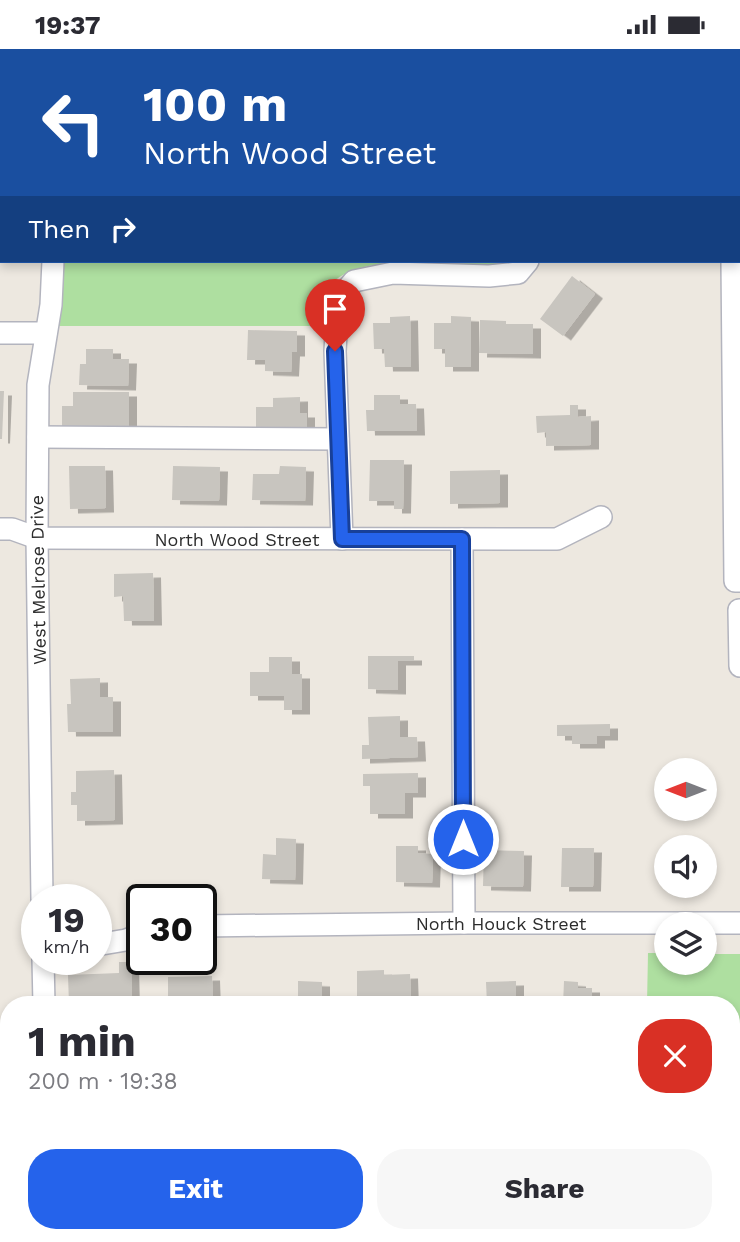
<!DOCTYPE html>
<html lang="en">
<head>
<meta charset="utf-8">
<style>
	body { margin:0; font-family:"Work Sans",sans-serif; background:#f7f7f7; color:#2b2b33; height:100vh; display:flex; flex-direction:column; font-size:26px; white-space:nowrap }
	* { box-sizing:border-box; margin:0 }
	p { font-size:23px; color:#7c7c81 }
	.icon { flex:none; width:38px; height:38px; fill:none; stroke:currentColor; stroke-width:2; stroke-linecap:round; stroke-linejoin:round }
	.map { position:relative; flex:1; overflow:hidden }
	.panel { position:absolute; left:0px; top:947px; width:740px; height:247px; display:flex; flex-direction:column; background:#fff; border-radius:28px 28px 0 0; box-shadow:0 4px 10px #0003 }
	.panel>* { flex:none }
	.top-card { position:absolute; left:0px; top:0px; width:740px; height:214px; box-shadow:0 4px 10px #0003; background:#1a4fa0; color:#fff; overflow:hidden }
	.needle { width:46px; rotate:270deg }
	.tools { position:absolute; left:654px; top:709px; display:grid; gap:14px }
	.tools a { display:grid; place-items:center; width:63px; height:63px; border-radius:50%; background:#fff; box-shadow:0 4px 10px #0003; font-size:35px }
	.speed { position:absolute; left:21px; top:835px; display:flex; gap:14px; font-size:35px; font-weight:700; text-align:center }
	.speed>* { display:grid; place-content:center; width:91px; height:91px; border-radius:50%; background:#fff; box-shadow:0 4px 10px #0003; line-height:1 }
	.speed small { font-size:18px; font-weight:400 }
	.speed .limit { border:4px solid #111; border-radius:10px; background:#fff; color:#111 }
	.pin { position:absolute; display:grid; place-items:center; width:60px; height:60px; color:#fff; margin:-72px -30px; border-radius:50% 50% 50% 0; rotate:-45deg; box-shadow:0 0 7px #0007 }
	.pin .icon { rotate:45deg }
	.me { position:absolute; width:77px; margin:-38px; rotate:0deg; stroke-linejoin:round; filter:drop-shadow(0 0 5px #0008) }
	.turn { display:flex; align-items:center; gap:24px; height:147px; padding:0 28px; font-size:32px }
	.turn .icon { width:91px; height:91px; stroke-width:2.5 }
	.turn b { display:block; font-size:49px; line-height:60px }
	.then { display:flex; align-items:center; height:66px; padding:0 28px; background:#0003; gap:14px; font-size:26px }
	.round { display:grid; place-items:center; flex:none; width:74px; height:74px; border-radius:28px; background:#f7f7f7 }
	.head { display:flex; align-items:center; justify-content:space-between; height:119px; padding:0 28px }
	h1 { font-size:42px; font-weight:700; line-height:52px }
	.action { display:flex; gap:14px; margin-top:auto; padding:14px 28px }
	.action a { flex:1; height:80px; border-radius:28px; background:#2563eb; color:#fff; font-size:28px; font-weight:700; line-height:80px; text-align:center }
	.action a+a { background:#f7f7f7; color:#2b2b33 }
	.status { display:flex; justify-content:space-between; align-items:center; height:49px; padding:0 35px; background:#fff; direction:ltr }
	.status svg { height:19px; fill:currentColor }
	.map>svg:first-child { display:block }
	.green { fill:#aedfa0 }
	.building { fill:#c8c5bf; filter:url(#shadow) }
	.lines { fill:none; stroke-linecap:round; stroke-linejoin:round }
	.minor-casing { stroke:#b3b4be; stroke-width:24 }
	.minor { stroke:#fff; stroke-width:21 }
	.route-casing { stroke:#184099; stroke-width:18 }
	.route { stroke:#2563eb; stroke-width:12 }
	.labels { text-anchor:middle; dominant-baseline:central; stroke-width:5; stroke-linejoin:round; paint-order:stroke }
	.street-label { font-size:18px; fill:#2c2c2c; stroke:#fff }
</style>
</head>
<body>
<div class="status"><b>19:37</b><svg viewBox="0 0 49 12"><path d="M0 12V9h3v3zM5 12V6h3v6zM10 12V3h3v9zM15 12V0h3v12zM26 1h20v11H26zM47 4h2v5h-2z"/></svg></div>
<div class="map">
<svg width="740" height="1193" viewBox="0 0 740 1193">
	<defs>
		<filter id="shadow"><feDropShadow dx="8" dy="4.5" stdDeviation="0" flood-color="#0004"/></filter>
	</defs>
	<rect width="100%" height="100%" fill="#ede8e0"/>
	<g class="green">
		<path d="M61,212h449l-10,4h-127c-38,7 -53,22 -54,61h-268z"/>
		<polygon points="648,904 667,904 667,914 705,914 705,905 740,905 740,1193 0,1193 0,1151 9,1151 9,1185 732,1185 732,956 647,955"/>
	</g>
	<g class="building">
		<polygon points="572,227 595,245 563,287 540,270"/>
		<polygon points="410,267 411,318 385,318 384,300 374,300 373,274 390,274 390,268"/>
		<polygon points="451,267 471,268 471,318 445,318 445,300 434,300 434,274 451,274"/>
		<polygon points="480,271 506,272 506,275 533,275 533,305 479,304"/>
		<polygon points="248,281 297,282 297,303 292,303 291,323 265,322 265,311 247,311"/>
		<polygon points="86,300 113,300 113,310 129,310 128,337 79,336 80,315 86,315"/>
		<polygon points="0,342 4,342 2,390 0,390"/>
		<polygon points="73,343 129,343 129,382 62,381 62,357 73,357"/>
		<polygon points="374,346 400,346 400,355 416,355 417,382 367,382 366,361 374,361"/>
		<polygon points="300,348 300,364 307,364 307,385 256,385 256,358 273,358 273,349"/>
		<polygon points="570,356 578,356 578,368 591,367 591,396 546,397 546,383 537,384 536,367 570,366"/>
		<polygon points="370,411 404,411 403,460 394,460 394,452 369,452"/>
		<polygon points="69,417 105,417 106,459 70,460"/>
		<polygon points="173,417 220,418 219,452 172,451"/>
		<polygon points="280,417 306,418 305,452 252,451 253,425 279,425"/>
		<polygon points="500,421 500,454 450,455 450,422"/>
		<polygon points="153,524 154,572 124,572 123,547 114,548 114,525"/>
		<polygon points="368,607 414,607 414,612 398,612 398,641 368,640"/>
		<polygon points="269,608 292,608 292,625 302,625 302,661 284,661 284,647 250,647 250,623 269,623"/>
		<polygon points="100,629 100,648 113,648 113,683 68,683 67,655 71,655 70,630"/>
		<polygon points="400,667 400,688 417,688 418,708 362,710 362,696 369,696 368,668"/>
		<polygon points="610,675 610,687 597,687 597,695 572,695 572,687 557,687 557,676"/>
		<polygon points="114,721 115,771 77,772 77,756 71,756 71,743 76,743 76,722"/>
		<polygon points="418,724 418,744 405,744 405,765 370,765 370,737 363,737 363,725"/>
		<polygon points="276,789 296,790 295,831 262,830 263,805 276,806"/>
		<polygon points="396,797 418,797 418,804 433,805 432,834 396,833"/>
		<polygon points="562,799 594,799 593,838 561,838"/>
		<polygon points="484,801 524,802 523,838 483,837"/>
		<polygon points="119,913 131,913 132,955 69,956 68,926 119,924"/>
		<polygon points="384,921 384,926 410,925 411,954 357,955 357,922"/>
		<polygon points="212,927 213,956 168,956 168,928"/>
		<polygon points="298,932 322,933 322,956 298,956"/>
		<polygon points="516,932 516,956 487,956 486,933"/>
		<polygon points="564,932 578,933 578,939 592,939 592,956 563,956"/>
	</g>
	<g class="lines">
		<defs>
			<g id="minor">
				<polyline points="54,0 54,2"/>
				<polyline points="560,2 560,0"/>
				<polyline points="738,41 740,41"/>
				<polyline points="0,182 2,182"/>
				<polyline points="738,197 740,197"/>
				<polyline points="732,212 735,532 740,532"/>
				<polyline points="0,284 46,284"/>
				<polyline points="38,388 338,390"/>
				<polyline points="0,480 12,480 37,489 557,490 601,468"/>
				<polyline points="342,490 335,302 338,251 354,232 393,224 489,227 518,224 528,212"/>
				<polyline points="462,490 464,874"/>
				<polyline points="740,561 739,561 740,617"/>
				<polyline points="42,850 37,489 38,336 51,256 53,212"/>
				<polyline points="201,877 464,874 740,874"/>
				<polyline points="96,896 126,891 142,885"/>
				<polyline points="43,910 44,956"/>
				<polyline points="0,1078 9,1082"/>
				<polyline points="732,1178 740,1178"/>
				<polyline points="52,1185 53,1193"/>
				<polyline points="596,1193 645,1185"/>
			</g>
		</defs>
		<use href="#minor" class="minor-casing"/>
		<use href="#minor" class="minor"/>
	</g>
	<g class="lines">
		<defs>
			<polyline id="route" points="335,302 342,490 462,490 463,790"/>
		</defs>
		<use href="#route" class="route-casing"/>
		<use href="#route" class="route"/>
	</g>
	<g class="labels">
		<g class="street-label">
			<text x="237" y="490">North Wood Street</text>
			<text transform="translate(38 531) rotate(-91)">West Melrose Drive</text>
			<text x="501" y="874">North Houck Street</text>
		</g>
	</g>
</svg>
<div class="tools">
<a><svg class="needle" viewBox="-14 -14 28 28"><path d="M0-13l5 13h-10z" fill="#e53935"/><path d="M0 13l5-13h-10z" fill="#7c7c81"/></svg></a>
<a><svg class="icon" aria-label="sound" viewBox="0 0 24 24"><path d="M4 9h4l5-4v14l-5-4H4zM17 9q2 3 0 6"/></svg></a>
<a><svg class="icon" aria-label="layers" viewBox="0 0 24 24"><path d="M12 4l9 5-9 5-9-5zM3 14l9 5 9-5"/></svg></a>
</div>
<div class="speed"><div>19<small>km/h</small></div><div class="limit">30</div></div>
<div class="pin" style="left:335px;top:302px;background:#d93025"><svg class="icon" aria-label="arrive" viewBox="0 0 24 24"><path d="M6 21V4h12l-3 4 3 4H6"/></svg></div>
<svg class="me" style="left:463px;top:790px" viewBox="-20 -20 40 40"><circle r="17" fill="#2563eb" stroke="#fff" stroke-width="3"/><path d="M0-11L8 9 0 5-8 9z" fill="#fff"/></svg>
<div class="top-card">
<div class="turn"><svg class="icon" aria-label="left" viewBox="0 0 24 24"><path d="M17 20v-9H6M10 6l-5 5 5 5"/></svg><div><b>100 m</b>North Wood Street</div></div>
<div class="then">Then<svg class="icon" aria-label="right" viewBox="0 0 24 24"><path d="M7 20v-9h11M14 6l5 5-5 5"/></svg></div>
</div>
<section class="panel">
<div class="head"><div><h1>1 min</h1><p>200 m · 19:38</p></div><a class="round" style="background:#d93025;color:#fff"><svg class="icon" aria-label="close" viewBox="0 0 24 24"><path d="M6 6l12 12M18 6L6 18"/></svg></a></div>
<div class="action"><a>Exit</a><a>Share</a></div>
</section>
</div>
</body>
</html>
